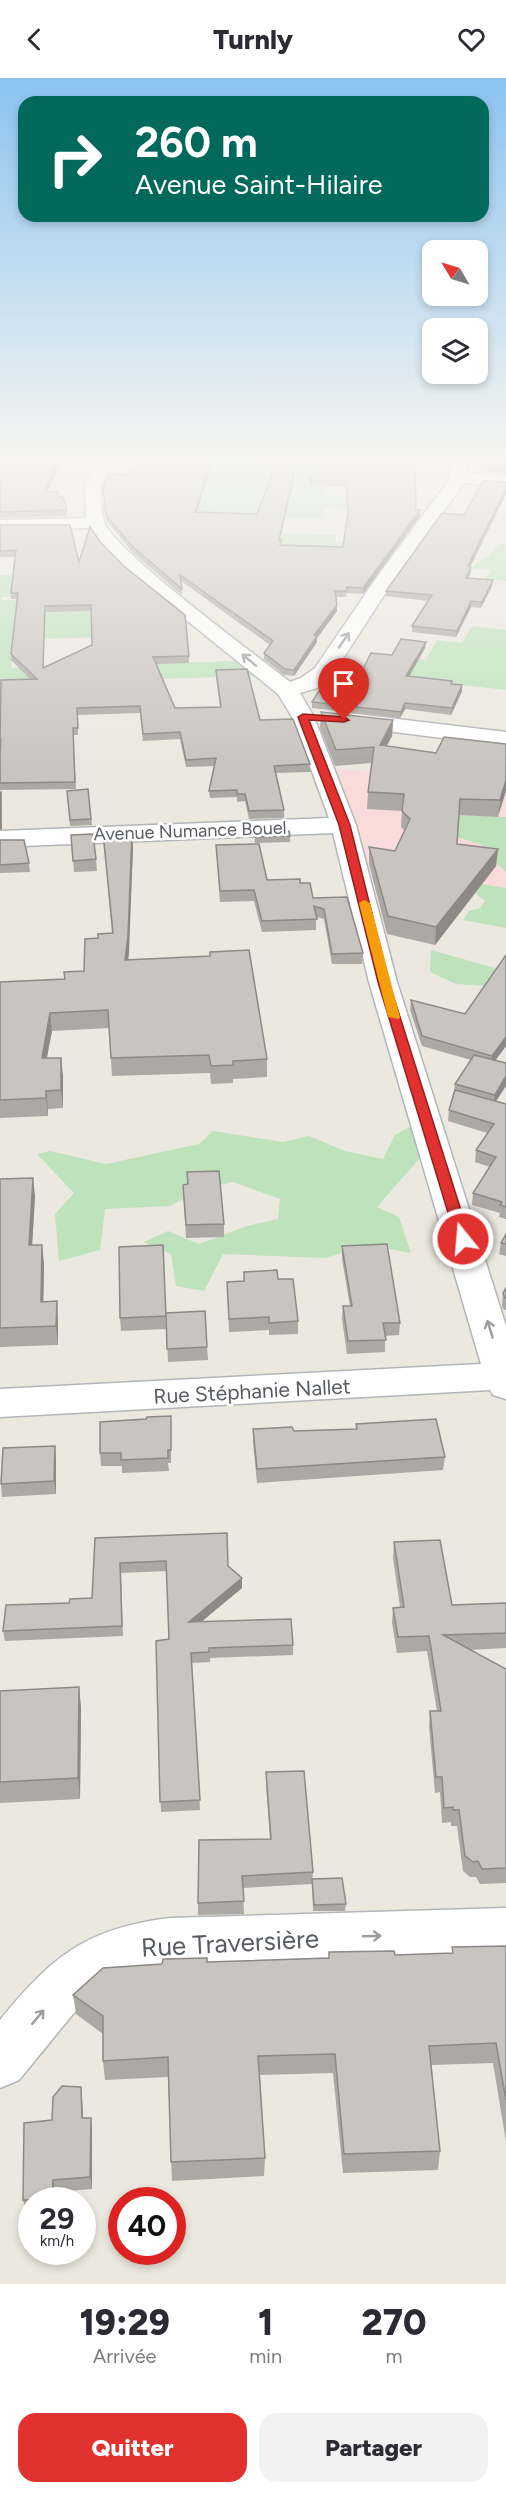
<!DOCTYPE html>
<html lang="fr">
<head>
<meta charset="utf-8">
<style>
	body { margin:0; font-family:Figtree,sans-serif; background:#f2f2f3; color:#2b2b33; height:100vh; display:flex; flex-direction:column; font-size:22px; white-space:nowrap }
	* { box-sizing:border-box; margin:0 }
	p { font-size:20px; color:#7c7c81 }
	.icon { flex:none; width:33px; height:33px; fill:none; stroke:currentColor; stroke-width:2; stroke-linecap:round; stroke-linejoin:round }
	.map { position:relative; height:2206px; overflow:hidden }
	.sheet { display:flex; flex-direction:column; background:#fff; flex:1 }
	.sheet>* { flex:none }
	.hud { position:absolute; left:18px; top:18px; width:471px; height:126px; border-radius:18px; box-shadow:0 3px 9px #0003; background:#00695c; color:#fff; overflow:hidden }
	.needle { width:39px; rotate:308deg }
	.tools { position:absolute; left:422px; top:162px; display:grid; gap:12px }
	.tools a { display:grid; place-items:center; width:66px; height:66px; border-radius:12px; background:#fff; box-shadow:0 3px 9px #0003; font-size:30px }
	.speed { position:absolute; left:18px; top:2109px; display:flex; gap:12px; font-size:30px; font-weight:700; text-align:center }
	.speed>* { display:grid; place-content:center; width:78px; height:78px; border-radius:50%; background:#fff; box-shadow:0 3px 9px #0003; line-height:1 }
	.speed small { font-size:15px; font-weight:400 }
	.speed .limit { border:9px solid #d22; background:#fff; color:#111 }
	.pin { position:absolute; display:grid; place-items:center; width:51px; height:51px; color:#fff; margin:-62px -26px; border-radius:50% 50% 50% 0; rotate:-45deg; box-shadow:0 0 6px #0007 }
	.pin .icon { rotate:45deg }
	.me { position:absolute; width:66px; margin:-33px; rotate:343deg; stroke-linejoin:round; filter:drop-shadow(0 0 4px #0008) }
	.turn { display:flex; align-items:center; gap:21px; height:126px; padding:0 18px; font-size:27px }
	.turn .icon { width:78px; height:78px; stroke-width:2.5 }
	.turn b { display:block; font-size:42px; line-height:51px }
	.eta { display:flex; justify-content:space-evenly; align-items:center; height:102px; text-align:center }
	.eta b { font-size:36px; font-weight:800; line-height:42px }
	.action { display:flex; gap:12px; margin-top:auto; padding:12px 18px }
	.action a { flex:1; height:69px; border-radius:18px; background:#e2322f; color:#fff; font-size:24px; font-weight:800; line-height:69px; text-align:center }
	.action a+a { background:#f2f2f3; color:#2b2b33 }
	header { display:flex; justify-content:space-between; align-items:center; height:78px; padding:0 18px; background:#fff; font-size:27px; font-weight:800 }
	.map>svg:first-child { display:block }
	.medical { fill:#f9dbda }
	.green { fill:#bee2bc }
	.lines { fill:none; stroke-linecap:round; stroke-linejoin:round }
	.minor-casing { stroke:#b2b6ba; stroke-width:3 }
	.minor { fill:#fff; fill-rule:evenodd }
	.wall { fill:#aca9a4; fill-rule:evenodd }
	.shaded-wall { fill:#8c8986 }
	.building { fill:#c8c4bf; stroke:#8c8986; stroke-width:1.5; fill-rule:evenodd }
	.oneway { stroke:#9b9da0 }
	.route { fill:#e2322f; stroke:#93201f; stroke-width:1.5 }
	.slow { fill:#f59e0b }
	.labels { text-anchor:middle; dominant-baseline:central; stroke-width:5; stroke-linejoin:round; paint-order:stroke }
	.far-street-label { font-size:18px; fill:#585c60; stroke:#fff }
	.street-label { font-size:21px; fill:#585c60; stroke:#fff }
	.near-street-label { font-size:26px; fill:#585c60; stroke:#fff }
</style>
</head>
<body>
<header><svg class="icon" aria-label="back" viewBox="0 0 24 24"><path d="M15 5l-7 7 7 7"/></svg>Turnly<svg class="icon" aria-label="heart" viewBox="0 0 24 24"><path d="M12 20l-8-8c-3-5 5-10 8-4 3-6 11-1 8 4z"/></svg></header>
<div class="map">
<svg width="506" height="2206" viewBox="0 0 506 2206">
	<rect width="100%" height="100%" fill="#ebe8df"/>
	<polygon class="medical" points="335,691 506,703 506,810 368,792 356,747"/>
	<g class="green">
		<polygon points="172,382 348,382 327,407 326,417 366,418 370,430 325,429 323,441 193,437"/>
		<polygon points="174,451 336,457 335,464 352,464 350,475 281,472"/>
		<polygon points="500,465 506,466 506,503 485,501 491,492 469,490 489,478"/>
		<polygon points="71,496 31,519 1,519 1,522 55,522 101,532 97,559 14,562 11,590 234,583 254,598 0,606 0,497"/>
		<polygon points="472,548 506,552 506,612 401,600 412,580 426,582 437,562 462,565"/>
		<polygon points="458,737 506,739 506,794 487,777 480,777 484,768 457,759"/>
		<polygon points="481,806 506,810 506,850 463,842 469,833 480,830 485,823 476,816"/>
		<polygon points="431,872 506,893 491,908 456,906 430,894"/>
		<polygon points="411,1048 427,1072 377,1129 399,1139 411,1175 369,1167 325,1180 223,1176 204,1213 176,1208 171,1176 144,1164 168,1153 199,1166 247,1148 278,1141 280,1121 233,1104 200,1112 170,1128 105,1131 100,1172 59,1183 55,1136 74,1115 37,1076 50,1073 106,1086 199,1066 213,1053 283,1064 309,1058 345,1073 383,1081 395,1057"/>
	</g>
	<g class="lines">
		<defs>
			<g id="minor">
				<path d="M106,382h17c-5,8 -17,16 -21,24 -3,9 0,28 2,37 7,28 155,136 186,161l11,-4 14,-10 62,-91 73,-98 2,-19h16l-1,13 39,3v10l-42,-3 -72,100 -61,94 -14,11 -17,5 14,24 42,108 41,157 109,344v73l-13,-4 -3,-5 -490,27v-28l481,-25 -112,-382 -36,-149 -333,14v-16l329,-13 -37,-101 -14,-23 -151,-122 -24,-24 -13,-20 -90,2v-10l86,-2 -1,-35z"/>
				<polygon points="347,635 506,654 506,668 339,647 336,642 339,637"/>
				<path d="M506,1830v48l-336,10 -45,7 -20,12 -32,29 -54,66 -19,8v-68c52,-64 87,-92 170,-102z"/>
			</g>
		</defs>
		<use href="#minor" class="minor-casing"/>
		<use href="#minor" class="minor"/>
	</g>
	<g class="wall">
		<polygon points="0,382 61,382 48,414 58,419 67,432 67,438 0,440"/>
		<polygon points="134,382 213,382 196,434 257,436 278,382 298,382 280,462 282,467 343,469 348,436 346,409 309,408 310,403 320,382 416,432 420,438 363,516 347,515 346,519 336,519 337,533 317,560 317,564 294,598 284,597 264,581 264,575 270,567 181,503 182,517 133,475 106,442 103,417 127,397"/>
		<polygon points="506,382 506,396 487,394 487,389"/>
		<polygon points="506,404 506,416 470,489 471,490 470,496 468,500 492,508 481,530 471,529 456,559 412,554 412,548 428,523 386,518 386,513 464,437"/>
		<path d="M0,447l79,37 22,-19 88,113v7l-33,1 19,44 45,-1 -4,-30v-7l44,50 50,44v8l-34,1 8,37v8l-35,1 -4,-18 -8,1v-5l-27,1 -1,-7 5,-25 -28,1 -6,-28 -37,2 -3,-28 -62,2v20h-5l3,54 -76,1v-96l30,-15 -19,-19v-6l6,-55h-6v-6l4,-36h-15zM91,533l1,34 -49,23 2,-56z"/>
		<polygon points="425,570 409,598 452,606 462,613 451,637 405,631 400,640 312,630 312,624 357,603 392,577"/>
		<polygon points="321,634 393,642 392,658 386,668 436,675 506,666 498,739 459,737 457,766 498,771 496,788 435,867 387,856 369,786 369,769 395,773 405,753 401,749 402,733 367,731 368,714 372,685 335,688 320,650"/>
		<polygon points="88,711 92,747 70,748 67,713"/>
		<polygon points="132,754 133,770 128,882 267,981 267,999 233,1001 233,1005 211,1006 210,995 112,998 109,950 52,953 47,980 63,998 63,1030 48,1031 48,1038 0,1040 0,899 0,904 65,901 84,893 98,860 112,855 103,755"/>
		<polygon points="254,755 290,758 290,764 255,765"/>
		<polygon points="71,757 96,781 97,793 74,794"/>
		<polygon points="0,762 29,785 30,794 0,795"/>
		<polygon points="216,767 267,802 300,805 313,820 347,819 363,875 362,886 332,886 324,841 316,839 316,852 262,854 254,823 220,824"/>
		<polygon points="411,922 506,968 495,983 496,1023 506,1026 506,1141 499,1139 500,1135 472,1127 473,1115 490,1089 475,1084 476,1072 487,1055 448,1043 449,1032 454,1013 455,1006 471,982 422,968 410,932"/>
		<polygon points="0,1101 35,1118 32,1167 44,1185 43,1224 58,1242 58,1267 0,1269"/>
		<polygon points="183,1107 224,1146 224,1159 186,1160"/>
		<polygon points="506,1156 506,1178 499,1176 501,1165"/>
		<polygon points="163,1167 166,1251 121,1253 120,1240"/>
		<polygon points="342,1168 400,1245 399,1257 385,1258 385,1274 347,1276 342,1241 343,1228 350,1228 342,1181"/>
		<polygon points="278,1201 298,1243 298,1256 269,1257 269,1252 229,1254 227,1204"/>
		<polygon points="506,1210 506,1232 503,1231 502,1227 503,1215"/>
		<polygon points="166,1235 207,1269 208,1282 168,1284"/>
		<polygon points="356,1346 445,1379 443,1392 257,1405 253,1364 253,1351 294,1353 356,1351"/>
		<polygon points="171,1350 171,1385 168,1385 169,1393 122,1395 122,1388 101,1388 100,1375"/>
		<polygon points="56,1381 56,1416 2,1419 1,1406"/>
		<polygon points="95,1460 228,1488 242,1500 242,1510 201,1544 293,1567 293,1577 210,1580 210,1584 192,1585 200,1732 161,1734 156,1563 169,1561 167,1493 121,1495 123,1558 5,1563 3,1553 69,1525 92,1520"/>
		<polygon points="394,1464 452,1527 506,1525 506,1570 469,1572 506,1591 506,1805 480,1806 476,1799 470,1799 463,1793 457,1748 451,1748 451,1744 442,1745 440,1714 435,1715 429,1649 430,1633 437,1633 427,1573 397,1575 392,1545 393,1530 400,1529 393,1480"/>
		<polygon points="79,1609 81,1630 80,1721 0,1725 0,1613"/>
		<polygon points="266,1694 313,1794 312,1806 243,1810 244,1836 198,1837 198,1825 270,1761 266,1706"/>
		<polygon points="312,1801 346,1826 345,1833 313,1833"/>
		<polygon points="506,1868 506,2064 493,1985 431,1987 440,2073 438,2092 343,2095 333,1995 260,1997 265,2080 264,2098 172,2103 168,1999 105,2002 103,1983 103,1956 76,1936 73,1917 162,1886 452,1875 452,1869"/>
		<polygon points="82,2021 83,2040 91,2040 92,2052 92,2111 55,2114 54,2122 32,2122 32,2133 26,2134 23,2122 52,2042"/>
	</g>
	<g class="shaded-wall">
		<polygon points="58,382 61,382 45,420 45,414"/>
		<polygon points="212,382 213,382 195,440 195,434"/>
		<polygon points="297,382 298,382 278,467 279,462"/>
		<polygon points="506,411 506,416 468,493 468,487"/>
		<polygon points="420,432 420,438 363,516 363,510"/>
		<polygon points="471,490 470,496 465,505 466,500"/>
		<polygon points="493,502 492,508 481,530 482,524"/>
		<polygon points="471,523 471,529 456,559 457,553"/>
		<polygon points="337,527 337,533 317,560 317,564 294,598 294,592 314,557"/>
		<polygon points="426,564 425,570 406,604 406,598"/>
		<polygon points="462,607 462,613 451,637 452,630"/>
		<polygon points="405,625 405,631 400,640 401,634"/>
		<polygon points="393,642 392,658 379,683 380,667"/>
		<polygon points="506,702 506,713 498,739 500,722"/>
		<polygon points="1,714 2,751 0,752 0,743"/>
		<polygon points="132,754 133,770 129,875 126,899 125,882"/>
		<polygon points="498,771 496,788 435,867 436,849"/>
		<polygon points="50,935 52,953 43,998 42,980"/>
		<polygon points="506,959 506,968 491,988 492,978"/>
		<polygon points="61,980 63,998 63,1030 61,1012"/>
		<polygon points="506,998 506,1008 493,1028 495,1017"/>
		<polygon points="46,1013 48,1031 48,1038 46,1020"/>
		<polygon points="33,1100 35,1118 31,1186 29,1167"/>
		<polygon points="42,1167 44,1185 43,1243 41,1224"/>
		<polygon points="57,1223 58,1242 58,1267 56,1248"/>
		<polygon points="55,1368 56,1381 56,1416 54,1403"/>
		<polygon points="242,1500 242,1510 189,1554 189,1544"/>
		<polygon points="79,1609 81,1630 80,1721 78,1700"/>
		<polygon points="81,2009 82,2021 84,2052 82,2040"/>
		<polygon points="91,2040 92,2052 92,2111 90,2099"/>
		<polygon points="53,2102 55,2114 54,2122 52,2122 52,2121"/>
	</g>
	<g class="building">
		<polygon points="0,382 58,382 45,414 58,413 58,419 63,419 67,432 0,434"/>
		<polygon points="134,382 212,382 195,434 257,436 278,382 297,382 279,462 282,462 280,467 343,469 348,433 346,403 310,403 320,382 415,382 416,432 420,432 363,510 347,509 346,513 335,513 337,527 314,557 317,558 294,592 285,591 264,575 273,563 180,497 182,511 133,469 106,437 103,411 108,396 127,397"/>
		<polygon points="490,382 506,382 506,391 487,389"/>
		<polygon points="483,403 506,404 506,411 468,487 471,490 466,500 493,502 482,524 471,523 457,553 412,548 432,517 386,513 442,435 464,437"/>
		<path d="M0,447h70l9,37 11,-35 11,16 24,24 60,48 4,41 -36,1 22,51 46,-1 -5,-37 31,-1 13,51 33,-1 17,45 -36,2 10,44 -35,1 -4,-17h-8v-4l-28,1 7,-33 -30,2 -6,-28 -37,2 -3,-28 -63,2 1,20h-5l2,54 -75,1v-30l1,-13h-1l1,-60 36,-1 -26,-25 7,-61h-7l5,-43 -16,1zM91,527l1,40 -49,23 2,-62z"/>
		<polygon points="401,561 426,564 406,598 452,603 451,606 462,607 452,630 405,625 401,634 312,624 328,599 357,603 371,575 392,577"/>
		<polygon points="321,634 393,642 380,667 436,675 444,659 506,666 506,702 500,722 460,721 457,766 498,771 436,849 388,838 369,769 395,773 410,741 402,733 404,716 368,714 374,669 336,672"/>
		<polygon points="88,711 91,741 70,742 67,713"/>
		<polygon points="1,714 1,742 0,743 0,715"/>
		<polygon points="289,753 290,758 255,759 254,755"/>
		<polygon points="132,754 128,858 125,882 210,878 210,874 249,872 267,981 233,983 233,987 211,988 209,977 111,980 108,932 50,935 42,980 61,980 61,1012 46,1013 46,1020 0,1022 0,904 65,901 64,894 84,893 85,861 98,860 98,856 113,855 103,755"/>
		<polygon points="93,756 96,781 73,783 71,757"/>
		<polygon points="0,762 24,762 29,785 0,787"/>
		<polygon points="259,766 267,802 300,801 300,805 310,805 313,820 347,819 363,875 332,876 324,831 314,828 317,841 262,843 254,812 220,813 216,767"/>
		<polygon points="506,877 506,959 492,978 422,958 411,922 465,936"/>
		<polygon points="474,977 506,985 506,998 495,1017 455,1006"/>
		<polygon points="455,1012 506,1026 506,1129 500,1127 502,1124 473,1115 496,1079 476,1072 494,1046 449,1032"/>
		<polygon points="219,1093 224,1146 186,1147 183,1107 188,1106 187,1094"/>
		<polygon points="33,1100 29,1167 42,1167 41,1224 57,1223 56,1248 0,1250 0,1101"/>
		<polygon points="506,1156 506,1166 501,1165"/>
		<polygon points="387,1166 400,1245 383,1245 386,1262 348,1263 343,1228 352,1228 342,1168"/>
		<polygon points="163,1167 166,1238 120,1240 119,1169"/>
		<polygon points="277,1192 278,1201 293,1201 298,1243 269,1245 269,1239 229,1241 227,1204 244,1203 244,1194"/>
		<polygon points="506,1210 506,1220 505,1220 503,1215"/>
		<polygon points="205,1233 207,1269 167,1271 166,1235"/>
		<polygon points="171,1338 171,1372 168,1372 168,1380 121,1382 121,1375 100,1375 100,1344 146,1341 147,1339"/>
		<polygon points="436,1341 445,1379 257,1391 253,1351 292,1349 294,1353 357,1351 356,1346"/>
		<polygon points="55,1368 54,1403 1,1406 3,1370"/>
		<polygon points="227,1455 228,1488 242,1500 189,1544 291,1541 293,1567 209,1570 209,1574 191,1575 200,1722 160,1724 156,1563 169,1561 166,1483 120,1485 122,1548 3,1553 6,1527 69,1525 70,1521 92,1520 95,1460"/>
		<polygon points="440,1462 452,1527 506,1525 506,1555 443,1557 506,1591 506,1790 482,1791 478,1783 473,1784 465,1778 459,1732 453,1732 453,1729 444,1730 442,1699 436,1699 430,1633 441,1633 429,1558 398,1559 393,1530 404,1529 394,1464"/>
		<polygon points="79,1609 78,1700 0,1704 0,1613"/>
		<polygon points="304,1693 313,1794 242,1798 244,1823 198,1825 199,1762 271,1761 266,1694"/>
		<polygon points="342,1800 346,1826 314,1827 312,1801"/>
		<polygon points="506,1868 506,2022 496,1965 429,1968 440,2073 344,2076 335,1976 258,1978 265,2080 171,2084 168,1979 103,1983 103,1938 73,1917 103,1890 162,1886 163,1881 207,1880 207,1884 329,1880 329,1874 394,1873 395,1877 453,1875 452,1869"/>
		<polygon points="62,2008 81,2009 82,2040 91,2040 90,2099 53,2102 52,2121 23,2122 24,2045 52,2042 53,2019"/>
	</g>
	<defs><path id="oneway-shaft" d="M-6 0H5M1.5-3L5.5 0L1.5 3" fill="none" stroke-width="1.6" stroke-linecap="round" stroke-linejoin="round" transform="scale(1.5)"/></defs>
	<g class="oneway">
		<use href="#oneway-shaft" transform="translate(344 562) rotate(-56)"/>
		<use href="#oneway-shaft" transform="translate(249 582) rotate(-141)"/>
		<use href="#oneway-shaft" transform="translate(490 1251) rotate(-107)"/>
		<use href="#oneway-shaft" transform="translate(372 1858) rotate(-2)"/>
		<use href="#oneway-shaft" transform="translate(38 1939) rotate(-50)"/>
	</g>
	<linearGradient id="sky" x2="0" y2="1"><stop stop-color="#8bc3f0"/><stop offset="0.55" stop-color="#f6f5f1"/><stop offset="1" stop-color="#f6f5f1" stop-opacity="0"/></linearGradient>
	<rect width="506" height="690" fill="url(#sky)"/>
	<polygon class="route" points="303,636 344,639 349,642 344,644 309,642 350,747 389,904 470,1161 468,1164 463,1165 456,1161 378,904 339,747 298,639"/>
	<polygon class="slow" points="364,822 370,825 400,939 399,941 388,939 359,825"/>
	<g class="labels">
		<g class="far-street-label">
			<text transform="translate(190 753) rotate(-2)">Avenue Numance Bouel</text>
		</g>
		<g class="street-label">
			<text transform="translate(252 1313) rotate(-3)">Rue Stéphanie Nallet</text>
		</g>
		<g class="near-street-label">
			<text transform="translate(230 1865) rotate(-3)">Rue Traversière</text>
		</g>
	</g>
</svg>
<div class="tools">
<a><svg class="needle" viewBox="-14 -14 28 28"><path d="M0-13l5 13h-10z" fill="#e53935"/><path d="M0 13l5-13h-10z" fill="#7c7c81"/></svg></a>
<a><svg class="icon" aria-label="layers" viewBox="0 0 24 24"><path d="M12 4l9 5-9 5-9-5zM3 14l9 5 9-5"/></svg></a>
</div>
<div class="speed"><div>29<small>km/h</small></div><div class="limit">40</div></div>
<div class="pin" style="left:344px;top:642px;background:#d93025"><svg class="icon" aria-label="arrive" viewBox="0 0 24 24"><path d="M6 21V4h12l-3 4 3 4H6"/></svg></div>
<svg class="me" style="left:463px;top:1161px" viewBox="-20 -20 40 40"><circle r="17" fill="#e2322f" stroke="#fff" stroke-width="3"/><path d="M0-11L8 9 0 5-8 9z" fill="#fff"/></svg>
<div class="hud">
<div class="turn"><svg class="icon" aria-label="right" viewBox="0 0 24 24"><path d="M7 20v-9h11M14 6l5 5-5 5"/></svg><div><b>260 m</b>Avenue Saint-Hilaire</div></div>
</div>
</div>
<section class="sheet">
<div class="eta">
<div><b>19:29</b><p>Arrivée</p></div>
<div><b>1</b><p>min</p></div>
<div><b>270</b><p>m</p></div>
</div>
<div class="action"><a>Quitter</a><a>Partager</a></div>
</section>
</body>
</html>
